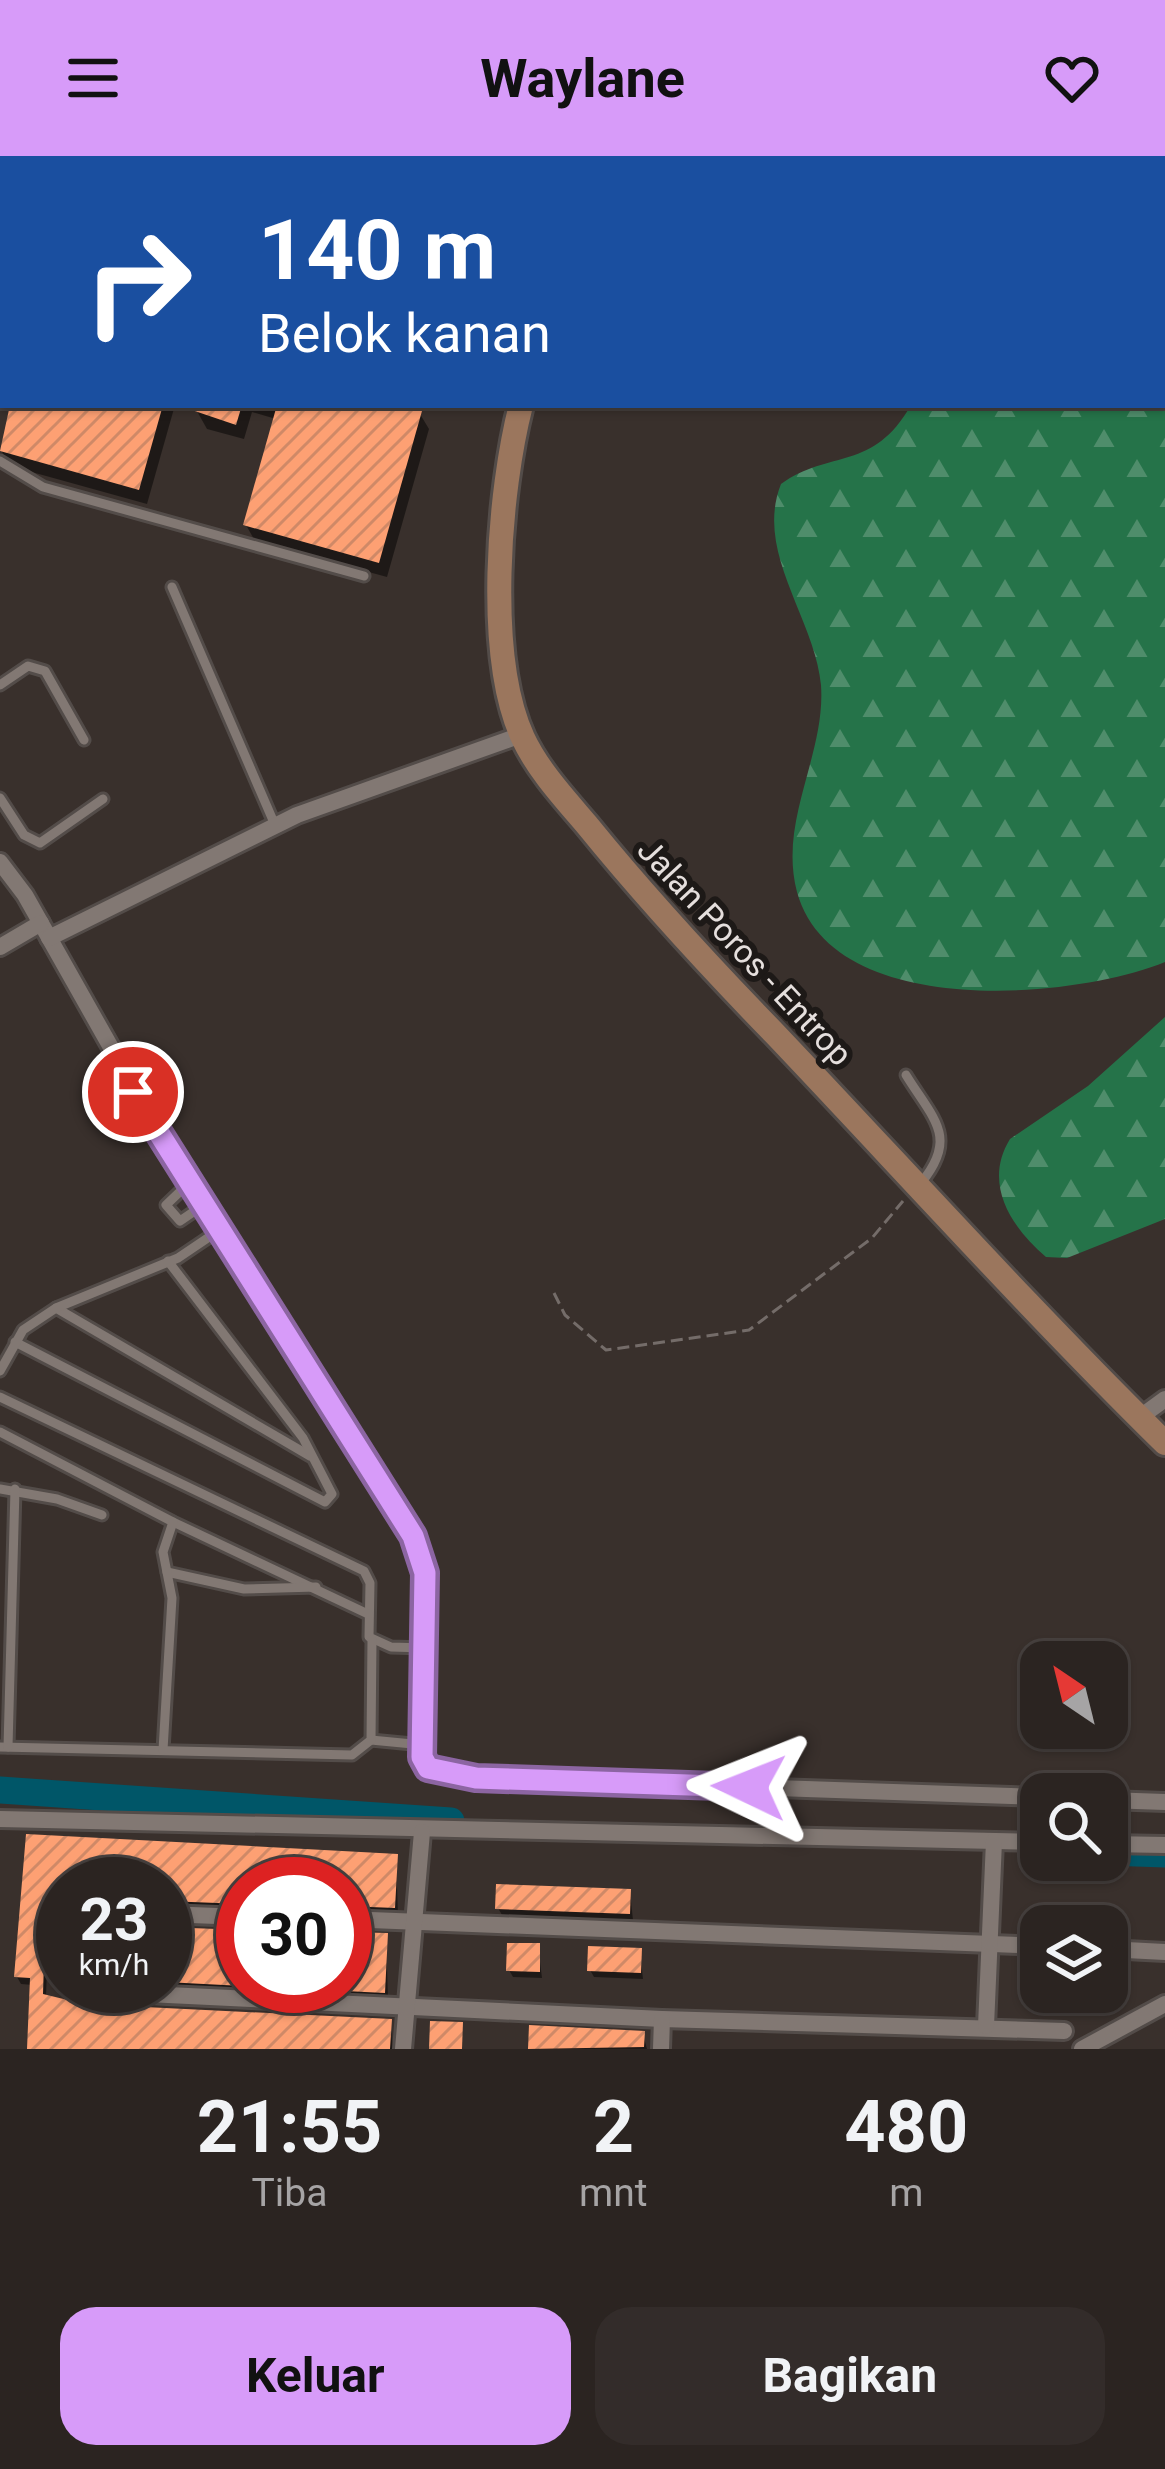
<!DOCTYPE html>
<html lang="id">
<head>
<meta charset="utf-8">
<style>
	body { margin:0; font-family:Roboto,sans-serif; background:#332c2a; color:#f1f3f6; height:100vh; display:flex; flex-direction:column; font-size:45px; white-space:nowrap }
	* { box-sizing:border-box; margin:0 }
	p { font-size:39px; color:#a6a4a5 }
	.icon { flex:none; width:66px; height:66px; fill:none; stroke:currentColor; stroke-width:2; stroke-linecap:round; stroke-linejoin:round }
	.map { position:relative; height:1893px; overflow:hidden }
	.sheet { display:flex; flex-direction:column; background:#2b2421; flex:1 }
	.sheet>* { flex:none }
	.guide { position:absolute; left:0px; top:0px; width:1167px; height:252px; box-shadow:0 3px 9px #0004,0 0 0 3px #47413f; background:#1a4fa0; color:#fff; overflow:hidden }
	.needle { width:78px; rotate:325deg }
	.tools { position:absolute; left:1020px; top:1485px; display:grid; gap:24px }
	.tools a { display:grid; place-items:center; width:108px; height:108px; border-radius:24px; background:#2b2421; box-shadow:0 3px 9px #0004,0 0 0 3px #47413f; font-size:60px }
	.speed { position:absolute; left:36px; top:1701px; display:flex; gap:24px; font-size:60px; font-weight:700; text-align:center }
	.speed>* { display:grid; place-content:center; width:156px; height:156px; border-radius:50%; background:#2b2421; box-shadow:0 3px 9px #0004,0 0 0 3px #47413f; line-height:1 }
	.speed small { font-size:30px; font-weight:400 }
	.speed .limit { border:18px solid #d22; background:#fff; color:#111 }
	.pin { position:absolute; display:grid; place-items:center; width:102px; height:102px; color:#fff; margin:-51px; border:6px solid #fff; border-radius:50%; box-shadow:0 3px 12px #0007 }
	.me { position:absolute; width:132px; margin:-66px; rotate:272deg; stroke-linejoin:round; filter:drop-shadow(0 0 9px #0008) }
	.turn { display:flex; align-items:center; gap:42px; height:252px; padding:0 60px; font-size:54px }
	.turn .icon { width:156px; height:156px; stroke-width:2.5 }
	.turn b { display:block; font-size:84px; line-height:102px }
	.eta { display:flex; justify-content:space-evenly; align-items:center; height:204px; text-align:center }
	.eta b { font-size:72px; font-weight:700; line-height:84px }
	.primary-button { display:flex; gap:24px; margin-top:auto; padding:24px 60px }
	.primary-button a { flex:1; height:138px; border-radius:36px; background:#d79bf9; color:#111; font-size:48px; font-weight:700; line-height:138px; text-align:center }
	.primary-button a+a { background:#332c2a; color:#f1f3f6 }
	header { display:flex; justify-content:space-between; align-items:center; height:156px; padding:0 60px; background:#d79bf9; color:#111; font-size:54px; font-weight:700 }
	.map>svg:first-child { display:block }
	.forest { fill:url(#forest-firs) }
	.shadow { fill:#0007 }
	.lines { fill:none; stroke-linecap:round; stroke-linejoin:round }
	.river { stroke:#005668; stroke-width:27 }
	.building { fill:url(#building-hatch) }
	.lane-casing { stroke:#534c49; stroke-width:15 }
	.street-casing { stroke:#534c49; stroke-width:22 }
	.secondary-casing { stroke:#534c49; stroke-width:30 }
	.path { stroke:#746c69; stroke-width:3; stroke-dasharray:12 6; stroke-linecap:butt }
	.lane { stroke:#827873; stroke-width:9 }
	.street { stroke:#827873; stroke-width:16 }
	.secondary { stroke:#9b765d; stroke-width:24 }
	.route-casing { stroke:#8c65a2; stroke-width:30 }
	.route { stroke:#d79bf9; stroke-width:21 }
	.labels { text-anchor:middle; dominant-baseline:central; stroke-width:12; stroke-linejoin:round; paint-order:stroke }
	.street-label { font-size:33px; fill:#e5dfdd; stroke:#1d1917 }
</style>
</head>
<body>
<header><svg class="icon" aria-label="menu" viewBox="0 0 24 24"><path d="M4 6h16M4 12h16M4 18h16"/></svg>Waylane<svg class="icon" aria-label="heart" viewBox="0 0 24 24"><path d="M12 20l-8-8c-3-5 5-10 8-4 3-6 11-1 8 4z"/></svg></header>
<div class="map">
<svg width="1165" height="1893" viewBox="0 0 1165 1893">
	<defs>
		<pattern id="forest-firs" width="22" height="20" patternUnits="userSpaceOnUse" patternTransform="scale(3)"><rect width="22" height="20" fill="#257349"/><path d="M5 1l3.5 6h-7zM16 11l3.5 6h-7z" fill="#4f8d6b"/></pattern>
		<pattern id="building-hatch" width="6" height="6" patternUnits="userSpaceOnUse" patternTransform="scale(3)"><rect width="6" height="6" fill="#fda073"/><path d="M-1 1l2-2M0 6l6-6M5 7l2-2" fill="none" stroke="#cf8967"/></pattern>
	</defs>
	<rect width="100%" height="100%" fill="#39302c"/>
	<g class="forest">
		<path d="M861,0h304v806c-94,38 -333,58 -368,-70 -19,-72 29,-137 24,-207 -6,-67 -67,-133 -40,-201 49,-35 92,-12 130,-79h253v-246z"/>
		<path d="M1165,861v202l-98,39 -21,-1c-36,-31 -63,-74 -36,-118l78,-53z"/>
	</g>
	<g class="shadow">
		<polygon points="13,249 175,249 147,348 10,310 1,294"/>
		<polygon points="200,249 388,249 420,258 429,273 387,421 255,385 246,369 276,263 252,256 244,283 207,273 198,257"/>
		<polygon points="29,1681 396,1701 398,1759 345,1761 345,1728 243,1728 243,1755 165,1755 165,1728 63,1728 63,1750 49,1749 46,1842 84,1851 390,1866 393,1893 29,1893 33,1829 21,1828 17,1821"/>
		<polygon points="630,1736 633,1764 502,1759 498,1752"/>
		<polygon points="165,1772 243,1777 243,1830 345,1830 345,1779 386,1780 388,1843 112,1830 165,1830"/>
		<polygon points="538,1790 542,1822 513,1821 509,1814"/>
		<polygon points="640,1795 643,1823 594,1821 590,1814"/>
		<polygon points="532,1872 643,1878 647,1893 531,1893"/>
	</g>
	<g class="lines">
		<g class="river">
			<polyline points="0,1634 451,1665"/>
			<polyline points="1107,1696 1165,1698"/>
		</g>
	</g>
	<g class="building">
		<polygon points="10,249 163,249 139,334 0,295"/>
		<polygon points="177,249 242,249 236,269"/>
		<polygon points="277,249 399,249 422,255 379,407 243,369"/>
		<polygon points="26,1678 398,1698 395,1752 345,1750 345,1728 243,1728 243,1748 165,1745 165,1728 63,1728 63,1743 46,1742 43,1838 84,1848 392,1863 390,1893 27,1893 30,1822 14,1821"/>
		<polygon points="496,1728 631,1733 630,1758 495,1753"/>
		<polygon points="165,1771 243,1774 243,1830 165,1826"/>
		<polygon points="345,1776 388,1777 385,1837 245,1830 345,1830"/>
		<polygon points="507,1787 540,1787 540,1816 506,1815"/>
		<polygon points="588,1790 642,1792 641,1817 587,1815"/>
		<polygon points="430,1865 463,1866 462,1893 429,1893"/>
		<polygon points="529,1869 645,1875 644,1891 528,1893"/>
	</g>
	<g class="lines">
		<defs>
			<g id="lane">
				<polyline points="935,0 936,3"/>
				<polyline points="1118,0 1122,3"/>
				<polyline points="1164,19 1165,19"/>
				<polyline points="1164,89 1165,89"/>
				<polyline points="0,131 3,132"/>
				<polyline points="0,194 3,180"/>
				<polyline points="0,305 43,331 364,420"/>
				<polyline points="172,431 275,669"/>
				<polyline points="0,529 28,510 45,515 84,584"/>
				<polyline points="0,642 24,679 40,687 103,643"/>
				<path d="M906,919c27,44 53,62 15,108"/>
				<polyline points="188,1028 166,1049 180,1065 202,1050"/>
				<polyline points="56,1152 310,1300"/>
				<polyline points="15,1186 325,1346 332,1338 303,1282 168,1105"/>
				<polyline points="0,1215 23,1174 56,1152 178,1102 218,1075"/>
				<polyline points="0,1241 364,1415 370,1427 369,1481 391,1491 425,1492"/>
				<polyline points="0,1276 173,1366 368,1458"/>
				<polyline points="0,1333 57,1343 102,1359"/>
				<polyline points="167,1416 244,1433 316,1431"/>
				<polyline points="371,1584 423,1589"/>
				<polyline points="0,1591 352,1599 371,1584 372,1484"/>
				<polyline points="8,1591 15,1333"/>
				<polyline points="163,1594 172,1442 163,1396 173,1366"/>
			</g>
			<g id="street">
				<polyline points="0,706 25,739 188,1028 413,1380 425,1417 422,1601 428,1613 476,1622 1041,1641"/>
				<polyline points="49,782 297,659 521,579"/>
				<polyline points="0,791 41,767"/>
				<polyline points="1139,1262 1165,1243"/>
				<polyline points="1107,1644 1165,1646"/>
				<polyline points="0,1663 1041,1686"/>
				<polyline points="1107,1688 1165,1689"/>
				<polyline points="165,1758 243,1761"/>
				<polyline points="345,1763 1041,1790"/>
				<polyline points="1107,1793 1165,1796"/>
				<polyline points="72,1830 85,1835 662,1863 1064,1875"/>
				<polyline points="986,1870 994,1685"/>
				<polyline points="403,1893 422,1676"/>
				<polyline points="661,1893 662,1863"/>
				<polyline points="1082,1893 1165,1848"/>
			</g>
			<g id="secondary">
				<polyline points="656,3 661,0"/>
				<path d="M521,249c-22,85 -36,251 2,333 15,32 41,60 64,87 60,74 123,142 189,210 129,136 255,276 389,408"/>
			</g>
		</defs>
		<use href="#lane" class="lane-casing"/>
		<use href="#street" class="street-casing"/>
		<use href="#secondary" class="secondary-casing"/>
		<polyline class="path" points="554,1137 565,1159 606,1194 749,1174 872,1082 903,1045"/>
		<use href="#lane" class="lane"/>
		<use href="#street" class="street"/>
		<use href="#secondary" class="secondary"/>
	</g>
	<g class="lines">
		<defs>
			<polyline id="route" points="133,936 413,1380 425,1417 422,1601 428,1612 476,1622 749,1631"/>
		</defs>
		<use href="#route" class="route-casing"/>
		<use href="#route" class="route"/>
	</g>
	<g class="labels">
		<g class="street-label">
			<text transform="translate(745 796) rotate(47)">Jalan Poros - Entrop</text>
		</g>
	</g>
</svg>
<div class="tools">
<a><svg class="needle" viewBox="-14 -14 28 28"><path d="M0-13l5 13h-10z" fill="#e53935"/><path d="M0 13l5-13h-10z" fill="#a6a4a5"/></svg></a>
<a><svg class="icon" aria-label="search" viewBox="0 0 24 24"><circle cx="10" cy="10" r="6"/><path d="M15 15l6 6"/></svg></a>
<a><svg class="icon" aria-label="layers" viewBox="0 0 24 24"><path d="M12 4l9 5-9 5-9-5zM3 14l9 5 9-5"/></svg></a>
</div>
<div class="speed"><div>23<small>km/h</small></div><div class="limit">30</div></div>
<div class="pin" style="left:133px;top:936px;background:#d93025"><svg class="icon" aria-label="arrive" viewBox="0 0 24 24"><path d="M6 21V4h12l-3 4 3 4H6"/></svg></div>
<svg class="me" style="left:749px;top:1631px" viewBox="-20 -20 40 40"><path d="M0-17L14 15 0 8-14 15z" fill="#d79bf9" stroke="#fff" stroke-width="4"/></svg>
<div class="guide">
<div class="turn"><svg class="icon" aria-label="right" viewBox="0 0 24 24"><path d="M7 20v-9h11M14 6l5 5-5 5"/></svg><div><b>140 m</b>Belok kanan</div></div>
</div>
</div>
<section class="sheet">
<div class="eta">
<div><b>21:55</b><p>Tiba</p></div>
<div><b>2</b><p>mnt</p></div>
<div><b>480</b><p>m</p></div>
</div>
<div class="primary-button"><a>Keluar</a><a>Bagikan</a></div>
</section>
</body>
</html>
